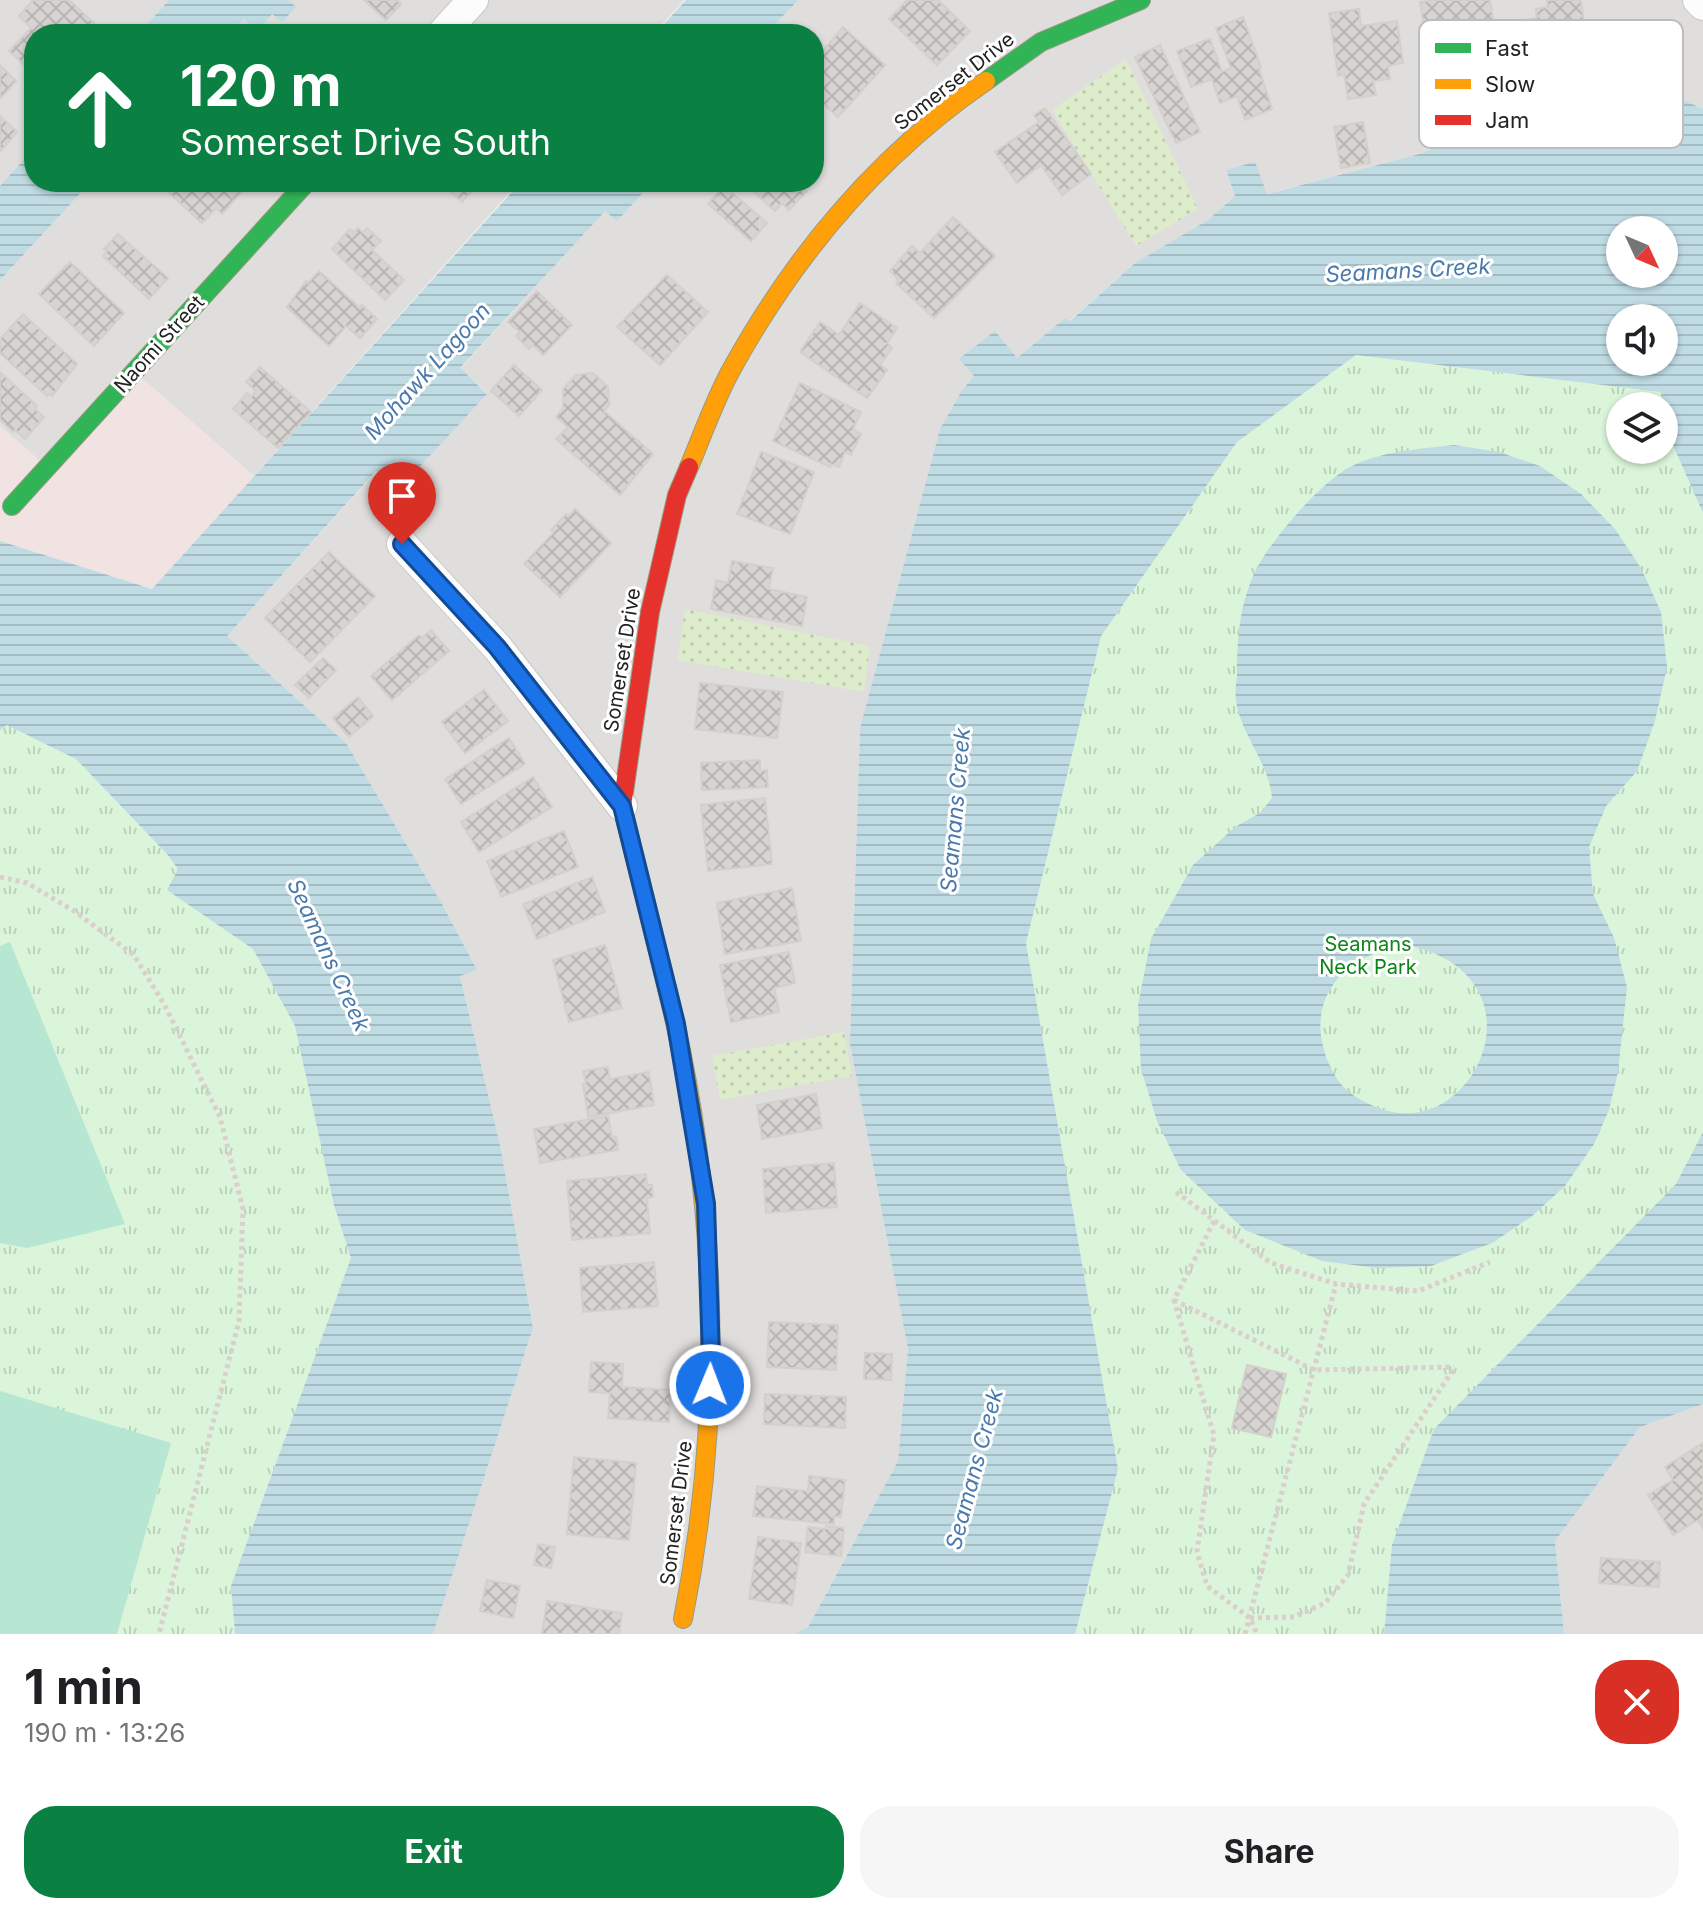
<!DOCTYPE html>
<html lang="en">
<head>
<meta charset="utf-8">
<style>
	body { margin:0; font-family:Inter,sans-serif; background:#f6f6f6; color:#202124; height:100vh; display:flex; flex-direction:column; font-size:30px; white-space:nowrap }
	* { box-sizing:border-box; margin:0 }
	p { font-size:26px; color:#757577 }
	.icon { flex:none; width:44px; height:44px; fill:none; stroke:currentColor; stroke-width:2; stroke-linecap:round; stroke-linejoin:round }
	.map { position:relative; height:1634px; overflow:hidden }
	.side { display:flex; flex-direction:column; background:#fff; flex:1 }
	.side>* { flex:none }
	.guide { position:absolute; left:24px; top:24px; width:800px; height:168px; border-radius:32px; box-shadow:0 2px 6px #0004; background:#0b8043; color:#fff; overflow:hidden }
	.needle { width:52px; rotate:134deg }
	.buttons { position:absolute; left:1606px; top:216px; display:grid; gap:16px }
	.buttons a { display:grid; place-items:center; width:72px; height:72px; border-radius:50%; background:#fff; box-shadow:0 2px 6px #0004; font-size:40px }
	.pin { position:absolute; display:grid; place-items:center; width:68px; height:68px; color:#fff; margin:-82px -34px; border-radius:50% 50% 50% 0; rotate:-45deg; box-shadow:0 0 8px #0007 }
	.pin .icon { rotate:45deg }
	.me { position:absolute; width:88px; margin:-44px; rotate:1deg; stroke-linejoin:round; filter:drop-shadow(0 0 6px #0008) }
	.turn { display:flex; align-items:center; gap:28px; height:168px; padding:0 24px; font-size:36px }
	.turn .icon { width:104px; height:104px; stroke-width:2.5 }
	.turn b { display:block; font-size:56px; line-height:68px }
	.round { display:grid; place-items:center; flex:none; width:84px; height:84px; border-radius:32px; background:#f6f6f6 }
	.headline { display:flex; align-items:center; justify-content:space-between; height:136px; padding:0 24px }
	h1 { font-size:48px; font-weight:700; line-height:60px }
	.primary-button { display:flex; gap:16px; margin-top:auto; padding:16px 24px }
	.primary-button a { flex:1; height:92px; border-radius:32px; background:#0b8043; color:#fff; font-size:32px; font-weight:700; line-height:92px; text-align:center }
	.primary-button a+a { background:#f6f6f6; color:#202124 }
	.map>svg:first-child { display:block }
	.residential { fill:#dfdedc }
	.commercial { fill:#f1e3e1 }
	.grass { fill:url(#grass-dots) }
	.park { fill:url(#park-tufts) }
	.pitch { fill:#b7e6d2 }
	.water { fill:url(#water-rules); fill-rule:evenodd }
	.building { fill:url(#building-cross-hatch); stroke:#d3d0cc; stroke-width:2 }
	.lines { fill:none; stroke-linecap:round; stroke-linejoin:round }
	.street-casing { stroke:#c9c8c7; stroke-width:32 }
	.fast-casing { stroke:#999a82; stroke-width:20 }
	.slow-casing { stroke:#999a82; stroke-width:20 }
	.jam-casing { stroke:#999a82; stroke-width:20 }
	.path { stroke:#dccecd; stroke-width:5; stroke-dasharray:4 4; stroke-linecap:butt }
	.street { stroke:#fdfcfc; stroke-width:30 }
	.fast { stroke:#30b455; stroke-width:18 }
	.slow { stroke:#ff9f0a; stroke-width:18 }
	.jam { stroke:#e5322d; stroke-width:18 }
	.route-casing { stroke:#114b97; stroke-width:20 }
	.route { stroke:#1a73e8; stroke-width:14 }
	.labels { text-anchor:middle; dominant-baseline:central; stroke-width:6; stroke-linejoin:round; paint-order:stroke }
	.street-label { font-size:20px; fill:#222; stroke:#fff }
	.park-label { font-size:20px; fill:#0c8416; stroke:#fff }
	.water-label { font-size:22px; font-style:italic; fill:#4a7aab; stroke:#fff }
	.key { fill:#fff; stroke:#bdbdbd; stroke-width:2 }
	.key-label { font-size:22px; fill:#222 }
</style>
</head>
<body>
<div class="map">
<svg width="1703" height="1634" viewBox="0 0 1703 1634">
	<defs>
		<pattern id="grass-dots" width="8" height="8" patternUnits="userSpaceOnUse" patternTransform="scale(2)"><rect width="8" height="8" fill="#ddeccb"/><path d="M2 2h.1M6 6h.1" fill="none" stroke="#bdcaae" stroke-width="1.8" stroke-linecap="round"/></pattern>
		<pattern id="park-tufts" width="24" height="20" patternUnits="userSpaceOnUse" patternTransform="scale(2)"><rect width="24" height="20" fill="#daf5da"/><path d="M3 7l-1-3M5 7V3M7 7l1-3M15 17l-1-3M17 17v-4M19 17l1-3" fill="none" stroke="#bbd2bb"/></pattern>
		<pattern id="water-rules" width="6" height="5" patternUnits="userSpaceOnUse" patternTransform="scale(2)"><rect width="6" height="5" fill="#bfdbe3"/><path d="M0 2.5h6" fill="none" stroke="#a4bcc2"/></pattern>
		<pattern id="building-cross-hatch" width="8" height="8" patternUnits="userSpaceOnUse" patternTransform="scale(2)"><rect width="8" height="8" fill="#d7d4d2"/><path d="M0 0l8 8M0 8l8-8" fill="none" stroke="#b8b6b4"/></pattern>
	</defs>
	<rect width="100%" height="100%" fill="#f0eeeb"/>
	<g class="residential">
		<polygon points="0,0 169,0 138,34 34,34 34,148 0,186"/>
		<polygon points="288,0 684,0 653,34 230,34 244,19 295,8"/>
		<polygon points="798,0 1703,0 1703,109 1677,97 1624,94 1591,99 1593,115 1553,124 1490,120 1423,153 1266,194 1226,171 1235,196 1208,220 1135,263 1069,321 1065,318 1017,358 960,360 975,376 961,392 940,429 860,728 850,1044 908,1349 898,1461 808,1627 794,1634 433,1634 533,1328 500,1145 460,975 477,970 442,904 346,743 227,636 377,471 397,490 487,393 460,369 605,210 617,221 653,182 814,182 814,34 766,34"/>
		<polygon points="91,182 519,182 254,476 130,368 41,462 0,426 0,280"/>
		<polygon points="1703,1404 1703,1634 1564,1634 1555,1541 1640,1427"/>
	</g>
	<polygon class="commercial" points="130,368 254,476 152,589 0,541 0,426 41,462"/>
	<g class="grass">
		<polygon points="1126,59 1198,209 1136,246 1052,110"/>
		<polygon points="685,609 870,646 864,692 678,660"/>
		<polygon points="844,1032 852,1076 720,1100 712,1056"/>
	</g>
	<g class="park">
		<polygon points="1356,355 1661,392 1662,406 1620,406 1620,450 1664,450 1664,425 1703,513 1703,1132 1676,1184 1392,1545 1384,1634 1075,1634 1118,1469 1026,943 1101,636 1237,442"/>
		<polygon points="7,725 76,759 167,854 178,869 167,890 253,949 295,1026 334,1205 351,1258 231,1586 235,1634 0,1634 0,730"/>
	</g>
	<g class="pitch">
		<polygon points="10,942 125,1224 27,1248 0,1243 0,946"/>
		<polygon points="0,1391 171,1443 117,1634 0,1634"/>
	</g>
	<g class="water">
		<polygon points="169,0 288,0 296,7 282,22 272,14 258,31 244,19 230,34 138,34"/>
		<polygon points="686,0 798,0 766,34 655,34"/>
		<path d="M1624,94l53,3 26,12v404l-39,-88 -3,-33 -305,-37 -119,87 -136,194 -75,307 92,526 -43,165h-281l14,-7 90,-166 10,-112 -58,-305 10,-316 80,-299 21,-37 13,-16 -15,-17 36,-28 22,27 48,-40 5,3 65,-58 73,-43 27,-24 -9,-26 29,-8 12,32 156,-41 67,-33 63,4 40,-8 -2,-17zM1620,230h44v44h-44zM1664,318v44h-44v-44z"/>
		<polygon points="34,148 34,182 91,182 0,280 0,186"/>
		<polygon points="521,182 653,182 617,221 605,211 460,368 487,394 397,491 376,471 227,636 346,743 442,904 477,970 460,976 500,1145 533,1328 433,1634 235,1634 231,1586 351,1258 334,1205 295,1026 253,949 167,890 178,869 167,854 76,759 7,725 0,730 0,541 152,589"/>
		<path d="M1454,445l45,7 41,14 41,28 34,35 26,39 20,44 6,55 -12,54 -18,50 -31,35 -17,41 4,47 21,44 13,49 -9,85 -9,38 -15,34 -29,42 -34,31 -39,26 -61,23 -54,2 -55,-7 -77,-31 -64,-60 -24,-49 -16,-52 -3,-64 13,-66 42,-74 42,-38 25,-14 12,-15c-3,-36 -31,-63 -36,-97 -1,-8 0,-17 1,-25 0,-35 2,-69 17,-102 14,-31 67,-93 98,-108 31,-15 68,-17 102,-21zM1408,945c144,32 65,203 -32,162 -17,-7 -33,-16 -42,-33 -36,-66 3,-120 74,-129z"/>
		<polygon points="1703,1132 1703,1404 1640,1427 1555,1541 1564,1634 1384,1634 1392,1545 1434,1429 1676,1184"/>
	</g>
	<g class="building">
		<polygon points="33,0 69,0 96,25 88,34 34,34 34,74 9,51 31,28 19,16"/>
		<polygon points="364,0 397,0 401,4 386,20"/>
		<polygon points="907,0 938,0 970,31 937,65 889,19"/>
		<polygon points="1432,0 1490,0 1502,74 1476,79 1477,85 1435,93 1420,2"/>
		<polygon points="1547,0 1581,0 1589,60 1517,70 1511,22 1537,18 1536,9 1548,7"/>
		<polygon points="1359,9 1361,26 1397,21 1403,63 1388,66 1390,79 1373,81 1376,95 1348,99 1344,74 1338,76 1329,13"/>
		<polygon points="1243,17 1261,67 1259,68 1272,109 1245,120 1237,96 1220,103 1212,79 1191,87 1177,51 1210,39 1222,72 1231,68 1216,28"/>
		<polygon points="843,27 885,65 838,117 814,96 814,61"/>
		<polygon points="1160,45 1200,132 1176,143 1135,57"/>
		<polygon points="0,65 16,81 0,99"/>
		<polygon points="1045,108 1091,174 1062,195 1041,165 1017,183 995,152 1039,122 1034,115"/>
		<polygon points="0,116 17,132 1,151 0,150"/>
		<polygon points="1363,122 1370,163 1341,168 1334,127"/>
		<polygon points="177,182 240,182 238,184 244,189 222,214 216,208 202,223 168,192"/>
		<polygon points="440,182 479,182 462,202"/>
		<polygon points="743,182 797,182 807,191 789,210 782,203 775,211"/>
		<polygon points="724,186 767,223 751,241 708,204"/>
		<polygon points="953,217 995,256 934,318 896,283 899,280 890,271 912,246 920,253"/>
		<polygon points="358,228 363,233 367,228 381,241 372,250 404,280 385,300 332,249 350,229 354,233"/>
		<polygon points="118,234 168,278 149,299 103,256 107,251 104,249"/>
		<polygon points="70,262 124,313 94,346 39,294"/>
		<polygon points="319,271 360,308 362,305 377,319 360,338 346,326 329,346 287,307 306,281 308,283"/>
		<polygon points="667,275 708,312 660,365 617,327"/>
		<polygon points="537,291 572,325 543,355 533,345 529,349 516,336 520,332 508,322"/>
		<polygon points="860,303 897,328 887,343 892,348 880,365 887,370 867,398 800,352 820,322 839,335"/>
		<polygon points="23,314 77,364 52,396 49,394 47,396 0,353 0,339"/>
		<polygon points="514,365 542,390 519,416 491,391"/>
		<polygon points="260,367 311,412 278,448 233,409 247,393 251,397 256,391 246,382"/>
		<polygon points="0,372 37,406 35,409 44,417 25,439 15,430 13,432 0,420"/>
		<polygon points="593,373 608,387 609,405 604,411 653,454 620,495 556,439 568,427 556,417 563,408 563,389 576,375"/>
		<polygon points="800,383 861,412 853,429 861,434 851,455 845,452 839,467 831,464 830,467 773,441"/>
		<polygon points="761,452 814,472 790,534 737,514"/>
		<polygon points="575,509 611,543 560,597 524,564 554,532 551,530 566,514 569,516"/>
		<polygon points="329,552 375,596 310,662 265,618"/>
		<polygon points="732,561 773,568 769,589 807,597 802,626 711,609 716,580 728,583"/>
		<polygon points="431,630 449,651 392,700 371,676 419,635 422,638"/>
		<polygon points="323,658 336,670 309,698 295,685"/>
		<polygon points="700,683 783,692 777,738 695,729"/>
		<polygon points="484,690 508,721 465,753 442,722"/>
		<polygon points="358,697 373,716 349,737 333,718"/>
		<polygon points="509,738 525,764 461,804 445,779"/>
		<polygon points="760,760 760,771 767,770 768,787 702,790 701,763"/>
		<polygon points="533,777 552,807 479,852 461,822"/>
		<polygon points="765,798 772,864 708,871 701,805"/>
		<polygon points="564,831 578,867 501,897 487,861"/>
		<polygon points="592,877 605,912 537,939 523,904"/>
		<polygon points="792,888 801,941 725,954 717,903"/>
		<polygon points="605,945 622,1008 569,1022 553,960"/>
		<polygon points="789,952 795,983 774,988 779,1012 731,1022 720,965"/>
		<polygon points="608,1067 610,1079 649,1072 654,1105 588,1117 583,1084 586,1084 583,1071"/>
		<polygon points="816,1094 822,1128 762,1139 757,1105"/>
		<polygon points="608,1116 612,1137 616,1136 618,1150 540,1163 534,1129"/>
		<polygon points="834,1163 837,1207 766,1213 763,1169"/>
		<polygon points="646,1174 647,1185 652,1185 653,1197 647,1198 650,1233 572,1240 567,1181"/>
		<polygon points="654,1262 658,1306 583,1312 580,1268"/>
		<polygon points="769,1322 838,1325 836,1370 767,1367"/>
		<polygon points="865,1353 892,1354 891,1380 864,1379"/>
		<polygon points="591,1362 623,1364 622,1387 671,1390 669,1422 608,1418 610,1393 589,1392"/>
		<polygon points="1247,1365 1286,1374 1271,1437 1232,1428"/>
		<polygon points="765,1394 846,1397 845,1428 764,1424"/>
		<polygon points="1703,1443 1703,1528 1698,1520 1673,1535 1648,1495 1673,1480 1665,1467"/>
		<polygon points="574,1457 636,1463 629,1540 567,1534"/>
		<polygon points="809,1476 845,1480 841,1517 834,1516 834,1524 753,1516 757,1486 808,1491"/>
		<polygon points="826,1526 844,1528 841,1556 805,1552 808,1527 825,1529"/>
		<polygon points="758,1537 801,1543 792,1605 749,1599"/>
		<polygon points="538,1544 555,1547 551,1568 534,1565"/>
		<polygon points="1601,1558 1660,1562 1659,1587 1599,1583"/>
		<polygon points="487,1580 520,1586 513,1618 480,1611"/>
		<polygon points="547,1601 622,1613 619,1634 542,1634"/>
	</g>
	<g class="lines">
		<defs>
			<g id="street">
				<polyline points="1698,0 1703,5"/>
				<polyline points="442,34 473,0"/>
				<polyline points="402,544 497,647 622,806"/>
			</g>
			<g id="fast">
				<polyline points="986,81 1041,42 1141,0"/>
				<polyline points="12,506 307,182"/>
			</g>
			<g id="slow">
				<path d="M689,467c13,-31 25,-65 41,-95 63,-115 147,-216 256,-291"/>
				<path d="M667,988c51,207 58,422 16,631"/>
			</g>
			<polyline id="jam" points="667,988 622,806 650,612 677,495 689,467"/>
		</defs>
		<use href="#street" class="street-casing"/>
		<use href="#fast" class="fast-casing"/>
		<use href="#slow" class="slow-casing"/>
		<use href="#jam" class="jam-casing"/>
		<g class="path">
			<polyline points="0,877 27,883 74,911 134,955 164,1004 220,1117 243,1209 239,1321 159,1634"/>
			<polyline points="1176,1192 1271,1263 1336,1284 1418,1291 1490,1262"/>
			<polyline points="1214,1221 1174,1300 1214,1435 1197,1552 1207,1586 1250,1618 1257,1634"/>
			<polyline points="1174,1300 1314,1370 1454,1367"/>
			<polyline points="1250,1618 1294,1617 1325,1603 1348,1575 1364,1504 1455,1367"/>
			<polyline points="1245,1634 1336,1284"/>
		</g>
		<use href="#street" class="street"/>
		<use href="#fast" class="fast"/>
		<use href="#slow" class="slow"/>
		<use href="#jam" class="jam"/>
	</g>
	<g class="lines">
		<defs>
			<polyline id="route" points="402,544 497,647 622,806 676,1024 706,1204 711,1357 710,1385"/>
		</defs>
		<use href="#route" class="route-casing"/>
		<use href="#route" class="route"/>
	</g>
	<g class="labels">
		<g class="street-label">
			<text transform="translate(954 81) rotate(-38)">Somerset Drive</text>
			<text transform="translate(159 344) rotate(-48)">Naomi Street</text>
			<text transform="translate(622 660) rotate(-81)">Somerset Drive</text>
			<text transform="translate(676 1513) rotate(-83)">Somerset Drive</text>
		</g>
		<g class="park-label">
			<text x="1368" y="944">Seamans<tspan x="1368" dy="23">Neck Park</tspan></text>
		</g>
		<g class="water-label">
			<text transform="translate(1408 270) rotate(-3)">Seamans Creek</text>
			<text transform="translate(427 371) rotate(-48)">Mohawk Lagoon</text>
			<text transform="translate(955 810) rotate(-85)">Seamans Creek</text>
			<text transform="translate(329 955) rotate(65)">Seamans Creek</text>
			<text transform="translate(974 1469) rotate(-75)">Seamans Creek</text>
		</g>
	</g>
	<rect x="1419" y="20" width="264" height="128" rx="12" class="key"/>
	<rect x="1435" y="43" width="36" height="10" fill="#30b455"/>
	<rect x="1435" y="79" width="36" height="10" fill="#ff9f0a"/>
	<rect x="1435" y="115" width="36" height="10" fill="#e5322d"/>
	<g class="key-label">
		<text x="1485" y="56">Fast</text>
		<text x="1485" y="92">Slow</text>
		<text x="1485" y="128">Jam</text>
	</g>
</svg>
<div class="buttons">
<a><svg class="needle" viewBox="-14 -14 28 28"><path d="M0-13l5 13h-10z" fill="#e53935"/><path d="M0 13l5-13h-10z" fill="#757577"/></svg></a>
<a><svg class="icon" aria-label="sound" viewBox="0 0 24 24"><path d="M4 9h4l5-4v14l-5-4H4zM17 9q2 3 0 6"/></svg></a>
<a><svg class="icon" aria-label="layers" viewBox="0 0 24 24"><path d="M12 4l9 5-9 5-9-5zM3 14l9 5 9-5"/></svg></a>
</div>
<div class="pin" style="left:402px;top:544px;background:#d93025"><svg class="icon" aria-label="arrive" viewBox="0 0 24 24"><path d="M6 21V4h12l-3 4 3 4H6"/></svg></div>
<svg class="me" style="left:710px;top:1385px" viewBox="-20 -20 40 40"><circle r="17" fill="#1a73e8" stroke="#fff" stroke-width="3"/><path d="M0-11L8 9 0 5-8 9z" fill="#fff"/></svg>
<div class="guide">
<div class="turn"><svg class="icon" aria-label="ahead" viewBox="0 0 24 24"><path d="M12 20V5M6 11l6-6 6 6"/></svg><div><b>120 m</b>Somerset Drive South</div></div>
</div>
</div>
<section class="side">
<div class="headline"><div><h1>1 min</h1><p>190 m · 13:26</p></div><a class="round" style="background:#d93025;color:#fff"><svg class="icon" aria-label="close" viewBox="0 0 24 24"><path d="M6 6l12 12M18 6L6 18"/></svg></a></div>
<div class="primary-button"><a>Exit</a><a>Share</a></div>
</section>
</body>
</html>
